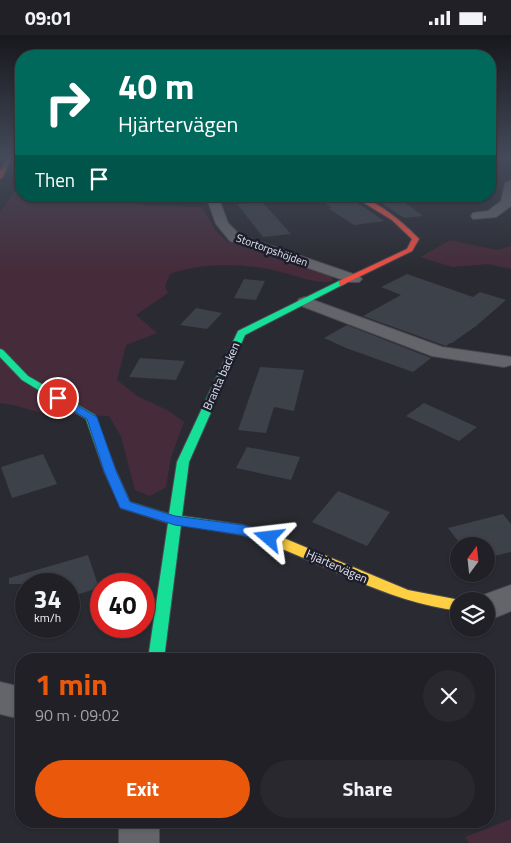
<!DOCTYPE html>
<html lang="en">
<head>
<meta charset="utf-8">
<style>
	body { margin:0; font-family:"Titillium Web",sans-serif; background:#28282e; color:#f1f3f6; height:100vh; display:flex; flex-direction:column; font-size:19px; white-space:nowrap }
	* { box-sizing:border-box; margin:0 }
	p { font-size:16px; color:#a2a3a7 }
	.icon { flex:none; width:28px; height:28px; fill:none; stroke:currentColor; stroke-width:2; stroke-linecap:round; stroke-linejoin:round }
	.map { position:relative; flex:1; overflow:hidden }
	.side { position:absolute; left:15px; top:618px; width:480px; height:175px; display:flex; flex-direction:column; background:#202026; border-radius:20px; box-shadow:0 1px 4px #0004,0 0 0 1px #3d3e43 }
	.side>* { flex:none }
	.top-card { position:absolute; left:15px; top:15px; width:481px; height:152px; border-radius:20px; box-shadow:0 1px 4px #0004,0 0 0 1px #3d3e43; background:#00695c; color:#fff; overflow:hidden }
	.needle { width:32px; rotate:15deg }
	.controls { position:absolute; left:450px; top:502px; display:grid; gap:10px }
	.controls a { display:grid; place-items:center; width:45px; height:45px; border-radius:50%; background:#202026; box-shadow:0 1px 4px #0004,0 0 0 1px #3d3e43; font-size:25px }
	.speed { position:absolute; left:15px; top:538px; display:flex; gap:10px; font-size:25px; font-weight:700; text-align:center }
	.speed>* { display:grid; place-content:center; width:65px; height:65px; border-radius:50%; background:#202026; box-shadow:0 1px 4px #0004,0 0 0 1px #3d3e43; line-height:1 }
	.speed small { font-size:12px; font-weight:400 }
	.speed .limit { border:8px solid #d22; background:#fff; color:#111 }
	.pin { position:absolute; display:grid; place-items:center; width:42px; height:42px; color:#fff; margin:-21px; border:2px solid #fff; border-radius:50%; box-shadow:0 1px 5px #0007 }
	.me { position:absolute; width:55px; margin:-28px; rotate:287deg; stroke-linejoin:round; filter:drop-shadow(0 0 4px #0008) }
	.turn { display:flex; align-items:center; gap:18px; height:105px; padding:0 20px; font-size:22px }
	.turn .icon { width:65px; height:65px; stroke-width:2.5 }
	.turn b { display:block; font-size:35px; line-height:42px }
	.then { display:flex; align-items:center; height:48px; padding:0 20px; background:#0003; gap:10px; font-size:19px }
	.round { display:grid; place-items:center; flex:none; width:52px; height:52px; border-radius:26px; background:#28282e }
	.head { display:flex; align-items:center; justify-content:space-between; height:85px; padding:0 20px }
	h1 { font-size:30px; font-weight:700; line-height:38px; color:#ea580c }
	.button { display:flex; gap:10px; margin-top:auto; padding:10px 20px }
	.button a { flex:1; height:58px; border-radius:30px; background:#ea580c; color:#fff; font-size:20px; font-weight:700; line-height:58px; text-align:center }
	.button a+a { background:#28282e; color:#f1f3f6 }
	.status { display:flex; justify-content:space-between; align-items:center; height:35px; padding:0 25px; background:#202026; direction:ltr }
	.status svg { height:14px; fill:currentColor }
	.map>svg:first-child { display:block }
	.green { fill:#462c3b }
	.building { fill:#3d414a }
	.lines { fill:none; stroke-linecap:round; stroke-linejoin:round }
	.street-casing { stroke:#494950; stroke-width:2 }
	.fast-casing { stroke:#494950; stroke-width:2 }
	.slow-casing { stroke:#494950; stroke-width:2 }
	.jam-casing { stroke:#494950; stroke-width:2 }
	.street { fill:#64656a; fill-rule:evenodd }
	.fast { fill:#16e098; fill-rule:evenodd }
	.slow { fill:#ffcf43; fill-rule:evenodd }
	.jam { fill:#f24e42; fill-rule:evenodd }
	.route { fill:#1a73e8; stroke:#114b97 }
	.labels { text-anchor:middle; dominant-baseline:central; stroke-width:5; stroke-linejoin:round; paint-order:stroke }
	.far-street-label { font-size:11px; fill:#e1e2ec; stroke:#1d1e2c }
	.street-label { font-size:12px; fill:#e1e2ec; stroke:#1d1e2c }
</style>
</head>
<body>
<div class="status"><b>09:01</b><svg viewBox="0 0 49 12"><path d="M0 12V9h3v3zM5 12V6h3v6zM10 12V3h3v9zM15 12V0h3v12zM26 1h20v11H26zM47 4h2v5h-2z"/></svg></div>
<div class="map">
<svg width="511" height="808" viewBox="0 0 511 808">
	<rect width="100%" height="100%" fill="#2a2b32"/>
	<g class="green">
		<path d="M21,148v13h112l12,10 57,1 13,23 13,12 102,33 4,6c-19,4 -39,-6 -57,-10 -33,-8 -75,-9 -107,3l-5,12 3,7 -32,22 21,18 -31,12 -9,35 20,16 30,14 17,12 -13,35 -5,30 -16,9 -15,-6 -14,-54 -12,-20 -64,-2 -32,-9 -13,-2v-191z"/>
		<polygon points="450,205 497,215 511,211 511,234 488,229 452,232 420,222"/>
		<polygon points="511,784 511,808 469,808 465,802"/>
	</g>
	<g class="building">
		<polygon points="316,161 347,161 384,186 354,190 328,173 332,173"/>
		<polygon points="371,161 396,161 423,181 404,183"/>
		<polygon points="262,167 275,181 291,199 263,202 237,169"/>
		<polygon points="407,239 473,262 480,257 506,265 476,291 452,308 450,308 446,311 363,281 401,260 381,252"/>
		<polygon points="244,244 265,246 256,265 234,263"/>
		<polygon points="196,273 222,278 207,294 180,290"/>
		<polygon points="347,290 431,323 413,337 346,313 324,303"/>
		<polygon points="140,323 185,326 176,345 129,342"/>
		<polygon points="260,332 304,335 294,376 274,372 266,398 238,395"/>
		<polygon points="424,368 477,392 459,406 406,381"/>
		<polygon points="247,412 300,422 291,445 236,433"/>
		<polygon points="43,419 57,449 12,463 1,432"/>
		<polygon points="338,456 390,477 367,511 312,487"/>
		<polygon points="503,479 511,489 511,517 486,523 486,511 462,511 448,493"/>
		<polygon points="88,520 99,553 69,562 69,549 9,549 9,543"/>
	</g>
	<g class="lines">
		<defs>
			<g id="street">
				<polygon points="511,145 511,171 496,182 473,184 471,181 473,178 488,176 501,166 505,148"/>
				<polygon points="206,161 218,161 228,188 240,200 359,241 362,244 359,247 349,247 230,206 216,189"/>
				<polygon points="305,262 442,312 511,322 511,330 504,332 432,321 299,270 297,267 299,264"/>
				<polygon points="511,550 511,576 494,583 486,583 486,566 473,566 475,563"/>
				<polygon points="0,647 21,652 21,684 0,679"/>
				<rect x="119" y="786" width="40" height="22"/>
			</g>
			<polygon id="fast" points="339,246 346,248 245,300 189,427 182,481 243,490 261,496 263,499 261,502 256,504 242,500 181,490 164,624 148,624 168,488 121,473 104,436 86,384 22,345 0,322 0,314 3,315 28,341 95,380 116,436 130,467 169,479 177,427 238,296"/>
			<path id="slow" d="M256,494l30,10 122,51 57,11h-6v10c-76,-10 -137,-49 -208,-74l-2,-3 2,-3z"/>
			<g id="jam">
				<polygon points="7,123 11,123 3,142 0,144 0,136"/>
				<path d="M353,161c20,0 53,29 66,43l-7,12 -70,34h-3v-4l68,-32 5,-10 -20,-19z"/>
			</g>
		</defs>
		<use href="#street" class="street-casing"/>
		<use href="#fast" class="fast-casing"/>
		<use href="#slow" class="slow-casing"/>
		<use href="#jam" class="jam-casing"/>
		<use href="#street" class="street"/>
		<use href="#fast" class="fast"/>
		<use href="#slow" class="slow"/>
		<use href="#jam" class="jam"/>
	</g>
	<linearGradient id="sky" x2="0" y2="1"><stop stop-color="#17181c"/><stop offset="0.52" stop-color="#444a5a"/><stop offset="1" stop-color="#444a5a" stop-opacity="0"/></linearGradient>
	<rect width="511" height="236" fill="url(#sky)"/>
	<polygon class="route" points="58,359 97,382 116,436 130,467 175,481 243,490 274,500 276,503 274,507 269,508 242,500 175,490 120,473 104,436 87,384 54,365 53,363 54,360"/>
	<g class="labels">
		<g class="far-street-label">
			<text transform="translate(272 215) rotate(20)">Stortorpshöjden</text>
		</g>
		<g class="street-label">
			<text transform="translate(221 341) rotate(-66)">Branta backen</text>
			<text transform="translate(337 531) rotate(24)">Hjärtervägen</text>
		</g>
	</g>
</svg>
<div class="controls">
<a><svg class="needle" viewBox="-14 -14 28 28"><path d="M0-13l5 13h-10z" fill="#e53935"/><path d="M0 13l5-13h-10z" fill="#a2a3a7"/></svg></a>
<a><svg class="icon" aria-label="layers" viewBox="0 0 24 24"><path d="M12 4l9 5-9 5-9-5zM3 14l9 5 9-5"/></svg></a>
</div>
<div class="speed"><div>34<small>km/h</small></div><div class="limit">40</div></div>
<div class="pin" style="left:58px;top:363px;background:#d93025"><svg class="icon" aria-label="arrive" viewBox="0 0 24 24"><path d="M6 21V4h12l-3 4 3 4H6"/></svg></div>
<svg class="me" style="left:269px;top:503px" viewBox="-20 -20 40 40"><path d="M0-17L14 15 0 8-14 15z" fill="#1a73e8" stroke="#fff" stroke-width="4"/></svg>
<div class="top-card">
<div class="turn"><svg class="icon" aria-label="right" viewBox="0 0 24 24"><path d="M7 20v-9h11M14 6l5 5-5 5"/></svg><div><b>40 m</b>Hjärtervägen</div></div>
<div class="then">Then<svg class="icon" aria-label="arrive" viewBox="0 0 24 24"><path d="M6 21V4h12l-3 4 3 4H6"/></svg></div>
</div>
<section class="side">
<div class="head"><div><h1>1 min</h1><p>90 m · 09:02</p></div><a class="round"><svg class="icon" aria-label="close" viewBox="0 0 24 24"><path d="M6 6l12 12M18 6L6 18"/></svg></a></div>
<div class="button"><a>Exit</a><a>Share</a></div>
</section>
</div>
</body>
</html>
